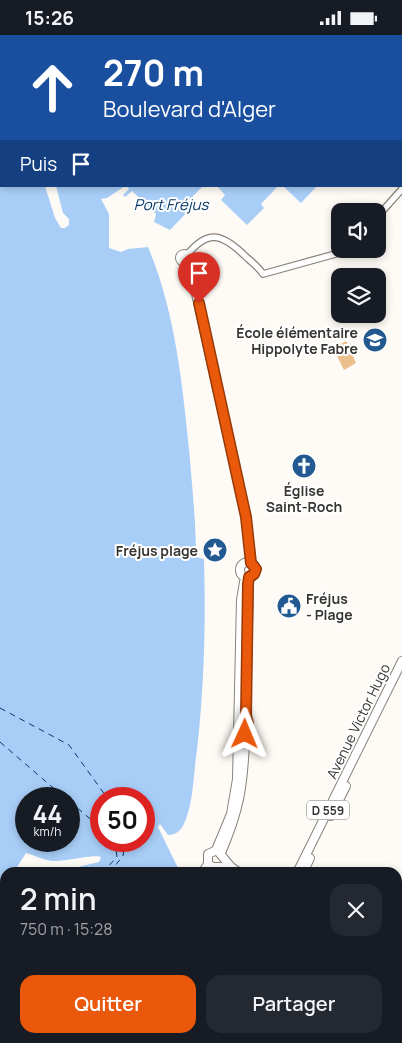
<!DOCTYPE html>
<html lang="fr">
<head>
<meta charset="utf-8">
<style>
	body { margin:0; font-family:Manrope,sans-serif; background:#242831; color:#f1f3f6; height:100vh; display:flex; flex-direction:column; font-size:19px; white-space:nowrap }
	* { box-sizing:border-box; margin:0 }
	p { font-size:16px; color:#9ea1a6 }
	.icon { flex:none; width:28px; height:28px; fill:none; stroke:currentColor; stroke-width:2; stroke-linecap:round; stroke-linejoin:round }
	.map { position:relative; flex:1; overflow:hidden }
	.drawer { position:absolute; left:0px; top:832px; width:402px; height:176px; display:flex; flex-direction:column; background:#171b24; border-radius:15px 15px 0 0; box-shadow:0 2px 8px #0003 }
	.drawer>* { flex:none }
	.hud { position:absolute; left:0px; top:0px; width:402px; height:152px; box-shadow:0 2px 8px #0003; background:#1a4fa0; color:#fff; overflow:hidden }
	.fabs { position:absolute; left:331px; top:168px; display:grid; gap:10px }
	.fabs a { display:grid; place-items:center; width:55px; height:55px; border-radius:10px; background:#171b24; box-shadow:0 2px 8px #0003; font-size:25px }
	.speed { position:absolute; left:15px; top:752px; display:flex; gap:10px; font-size:25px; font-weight:700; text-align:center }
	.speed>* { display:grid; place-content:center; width:65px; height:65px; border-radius:50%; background:#171b24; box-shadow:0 2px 8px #0003; line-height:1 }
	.speed small { font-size:12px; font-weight:400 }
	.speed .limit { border:8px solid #d22; background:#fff; color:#111 }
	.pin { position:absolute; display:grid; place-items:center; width:42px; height:42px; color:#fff; margin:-51px -21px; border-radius:50% 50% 50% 0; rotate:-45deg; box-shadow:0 0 5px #0007 }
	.pin .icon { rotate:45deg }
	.me { position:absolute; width:55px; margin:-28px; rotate:1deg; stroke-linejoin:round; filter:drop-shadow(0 0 4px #0008) }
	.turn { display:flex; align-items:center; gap:18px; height:105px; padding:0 20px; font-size:22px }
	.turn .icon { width:65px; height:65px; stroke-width:2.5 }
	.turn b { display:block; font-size:35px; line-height:42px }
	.then { display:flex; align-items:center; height:48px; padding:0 20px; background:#0003; gap:10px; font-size:19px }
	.round { display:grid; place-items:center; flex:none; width:52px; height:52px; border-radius:15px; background:#242831 }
	.summary { display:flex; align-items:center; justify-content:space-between; height:85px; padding:0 20px }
	h1 { font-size:30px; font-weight:600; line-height:38px }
	.cta { display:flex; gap:10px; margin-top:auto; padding:10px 20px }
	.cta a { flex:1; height:58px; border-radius:15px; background:#ea580c; color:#fff; font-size:20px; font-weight:600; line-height:58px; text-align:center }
	.cta a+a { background:#242831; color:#f1f3f6 }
	.status { display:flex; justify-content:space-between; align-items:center; height:35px; padding:0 25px; background:#171b24; direction:ltr }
	.status svg { height:14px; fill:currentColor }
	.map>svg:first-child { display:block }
	.green { fill:#ecc08d }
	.water { fill:#a8cef8; fill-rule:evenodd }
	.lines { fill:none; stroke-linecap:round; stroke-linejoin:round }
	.ferry { stroke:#063968; stroke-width:1; stroke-dasharray:6 5; stroke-linecap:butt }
	.minor-casing { stroke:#88827b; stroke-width:8 }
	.major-casing { stroke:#88827b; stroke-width:10 }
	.minor { stroke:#fff; stroke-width:5.5 }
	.major { stroke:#fff; stroke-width:8 }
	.rail { stroke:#83807d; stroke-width:1; stroke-dasharray:10 5; stroke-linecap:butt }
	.route-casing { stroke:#983908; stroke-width:12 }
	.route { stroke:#ea580c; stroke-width:9 }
	.labels { text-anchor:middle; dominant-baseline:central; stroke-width:4; stroke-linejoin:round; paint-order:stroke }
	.shield { fill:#fff; stroke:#737270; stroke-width:1 }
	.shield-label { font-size:12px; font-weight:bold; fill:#373532 }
	.poi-label { font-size:14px; font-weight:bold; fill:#373532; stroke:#fff; text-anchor:end }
	.street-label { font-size:14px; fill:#373532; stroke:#fff }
	.water-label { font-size:15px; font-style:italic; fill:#063968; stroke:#fff }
</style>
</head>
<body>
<div class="status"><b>15:26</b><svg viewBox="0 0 49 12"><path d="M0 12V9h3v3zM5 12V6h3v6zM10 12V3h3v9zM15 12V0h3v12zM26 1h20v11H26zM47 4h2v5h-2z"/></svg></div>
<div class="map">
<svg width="402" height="1008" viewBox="0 0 402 1008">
	<rect width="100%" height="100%" fill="#fefaf5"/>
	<polygon class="green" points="346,306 356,328 344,335 333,313"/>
	<g class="water">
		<path d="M0,0l70,1h-69v150h44l10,32 6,10h4l4,-3v-6l-6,-6 -7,-27h69l-18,12 -6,1 8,15v34l12,4 7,-3 20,-2c27,64 34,134 41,202 3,36 7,72 7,108l8,2c2,69 0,138 -9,207 -2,19 -3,42 -12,60 -4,6 -8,9 -15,9l-8,-11 -2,3 20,41v4l-58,-1 -45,1 3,-5 21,-5 2,-5c-6,-3 -35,4 -45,4 -10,1 -21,-6 -30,-8l-12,19 -9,1v15l-5,9zM26,764h43v42h-43zM101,764h43v42h-43z"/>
		<polygon points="127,151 203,151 189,165 194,170 170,195 154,187 156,179 132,156 125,162 123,160 129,154"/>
		<polygon points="217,151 278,151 261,169 264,173 247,190 221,165 225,160"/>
		<polygon points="283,151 317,151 301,168"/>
	</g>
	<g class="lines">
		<g class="ferry">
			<polyline points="0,673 69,710 108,764"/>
			<polyline points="0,707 66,764"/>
			<polyline points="69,766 101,793"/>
			<polyline points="102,838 117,822 115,806"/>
			<polyline points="109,838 123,821 125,806"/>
		</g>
		<defs>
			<g id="minor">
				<polyline points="175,0 176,1"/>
				<polyline points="372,0 372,1"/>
				<polyline points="243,1 248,0"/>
				<polyline points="401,112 402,114"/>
				<polyline points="401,132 402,131"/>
				<polyline points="378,181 402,154"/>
				<path d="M187,220c20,-25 34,-22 56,-1 6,6 15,12 20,20l76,-21 6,-4"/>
			</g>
			<g id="major">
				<circle cx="184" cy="223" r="4"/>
				<polyline points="188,223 246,482 251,528"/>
				<circle cx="248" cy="535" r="8"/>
				<polyline points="331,781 346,751"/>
				<polyline points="216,815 231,779 237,744 241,565 244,547"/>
				<path d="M221,818c18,-42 22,-65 24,-111 0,-9 3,-17 1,-26l3,-139"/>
				<polyline points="208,829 208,819 217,815 231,832 240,838"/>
				<polyline points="208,829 213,832 231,832"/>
				<polyline points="202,838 208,829"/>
				<polyline points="297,838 402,626"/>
				<polyline points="303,838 310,823"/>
				<polyline points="398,911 402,915"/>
				<polyline points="0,932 5,932"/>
				<polyline points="110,1008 112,1004"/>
			</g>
		</defs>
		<use href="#minor" class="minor-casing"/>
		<use href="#major" class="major-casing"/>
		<use href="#minor" class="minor"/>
		<use href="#major" class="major"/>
		<g class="rail">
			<polyline points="398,853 402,848"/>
			<polyline points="203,1008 208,1004"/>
		</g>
	</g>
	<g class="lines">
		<defs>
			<polyline id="route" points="199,268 246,482 251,528 256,534 254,539 249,542 248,549 246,681 248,688 245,699"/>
		</defs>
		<use href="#route" class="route-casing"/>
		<use href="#route" class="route"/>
	</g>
	<defs>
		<symbol id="school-disc" viewBox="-11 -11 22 22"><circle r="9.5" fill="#225991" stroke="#fff"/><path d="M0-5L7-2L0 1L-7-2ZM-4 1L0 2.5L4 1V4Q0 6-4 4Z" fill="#fff"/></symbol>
		<symbol id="church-disc" viewBox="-11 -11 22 22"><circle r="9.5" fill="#225991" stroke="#fff"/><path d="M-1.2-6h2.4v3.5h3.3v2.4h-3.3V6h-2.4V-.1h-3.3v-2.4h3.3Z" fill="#fff"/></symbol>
		<symbol id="sight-disc" viewBox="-11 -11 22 22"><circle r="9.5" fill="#225991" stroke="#fff"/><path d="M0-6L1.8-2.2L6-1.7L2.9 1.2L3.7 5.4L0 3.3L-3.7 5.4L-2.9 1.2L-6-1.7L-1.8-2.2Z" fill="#fff"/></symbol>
		<symbol id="civic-disc" viewBox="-11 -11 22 22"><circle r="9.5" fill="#225991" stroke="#fff"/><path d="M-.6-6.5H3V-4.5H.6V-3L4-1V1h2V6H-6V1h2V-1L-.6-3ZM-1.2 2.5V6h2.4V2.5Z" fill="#fff"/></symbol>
	</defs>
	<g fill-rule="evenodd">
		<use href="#school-disc" x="361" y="291" width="28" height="28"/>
		<use href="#church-disc" x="290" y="417" width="28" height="28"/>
		<use href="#sight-disc" x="201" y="501" width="28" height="28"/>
		<use href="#civic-disc" x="275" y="557" width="28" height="28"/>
	</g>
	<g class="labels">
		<rect class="shield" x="307" y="765.5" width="42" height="19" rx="4"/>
		<g class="shield-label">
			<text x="328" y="775">D 559</text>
		</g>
		<g class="poi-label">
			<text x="358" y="297">École élémentaire<tspan x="358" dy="16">Hippolyte Fabre</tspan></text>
			<text x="304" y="455" text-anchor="middle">Église<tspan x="304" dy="16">Saint-Roch</tspan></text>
			<text x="198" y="515">Fréjus plage</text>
			<text x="306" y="563" text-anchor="start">Fréjus<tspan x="306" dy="16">- Plage</tspan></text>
		</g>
		<g class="street-label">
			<text transform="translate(358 686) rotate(-64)">Avenue Victor Hugo</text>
		</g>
		<g class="water-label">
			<text x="171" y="169">Port Fréjus</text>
		</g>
	</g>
</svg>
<div class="fabs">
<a><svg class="icon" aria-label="sound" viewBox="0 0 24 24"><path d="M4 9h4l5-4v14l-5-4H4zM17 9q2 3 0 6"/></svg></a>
<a><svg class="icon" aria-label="layers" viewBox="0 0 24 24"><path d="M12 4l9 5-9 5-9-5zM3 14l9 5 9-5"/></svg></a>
</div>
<div class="speed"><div>44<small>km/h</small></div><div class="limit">50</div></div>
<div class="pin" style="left:199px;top:268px;background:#d93025"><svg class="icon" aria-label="arrive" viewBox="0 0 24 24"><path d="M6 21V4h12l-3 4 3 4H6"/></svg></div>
<svg class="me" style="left:245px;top:699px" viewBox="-20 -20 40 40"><path d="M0-17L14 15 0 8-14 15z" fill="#ea580c" stroke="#fff" stroke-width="4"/></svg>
<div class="hud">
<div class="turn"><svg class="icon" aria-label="ahead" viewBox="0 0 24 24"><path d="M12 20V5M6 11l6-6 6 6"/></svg><div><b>270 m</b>Boulevard d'Alger</div></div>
<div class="then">Puis<svg class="icon" aria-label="arrive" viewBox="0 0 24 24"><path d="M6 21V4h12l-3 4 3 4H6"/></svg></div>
</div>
<section class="drawer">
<div class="summary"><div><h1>2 min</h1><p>750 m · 15:28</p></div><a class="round"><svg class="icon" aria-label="close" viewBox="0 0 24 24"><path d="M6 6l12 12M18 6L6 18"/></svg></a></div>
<div class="cta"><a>Quitter</a><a>Partager</a></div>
</section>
</div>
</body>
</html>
